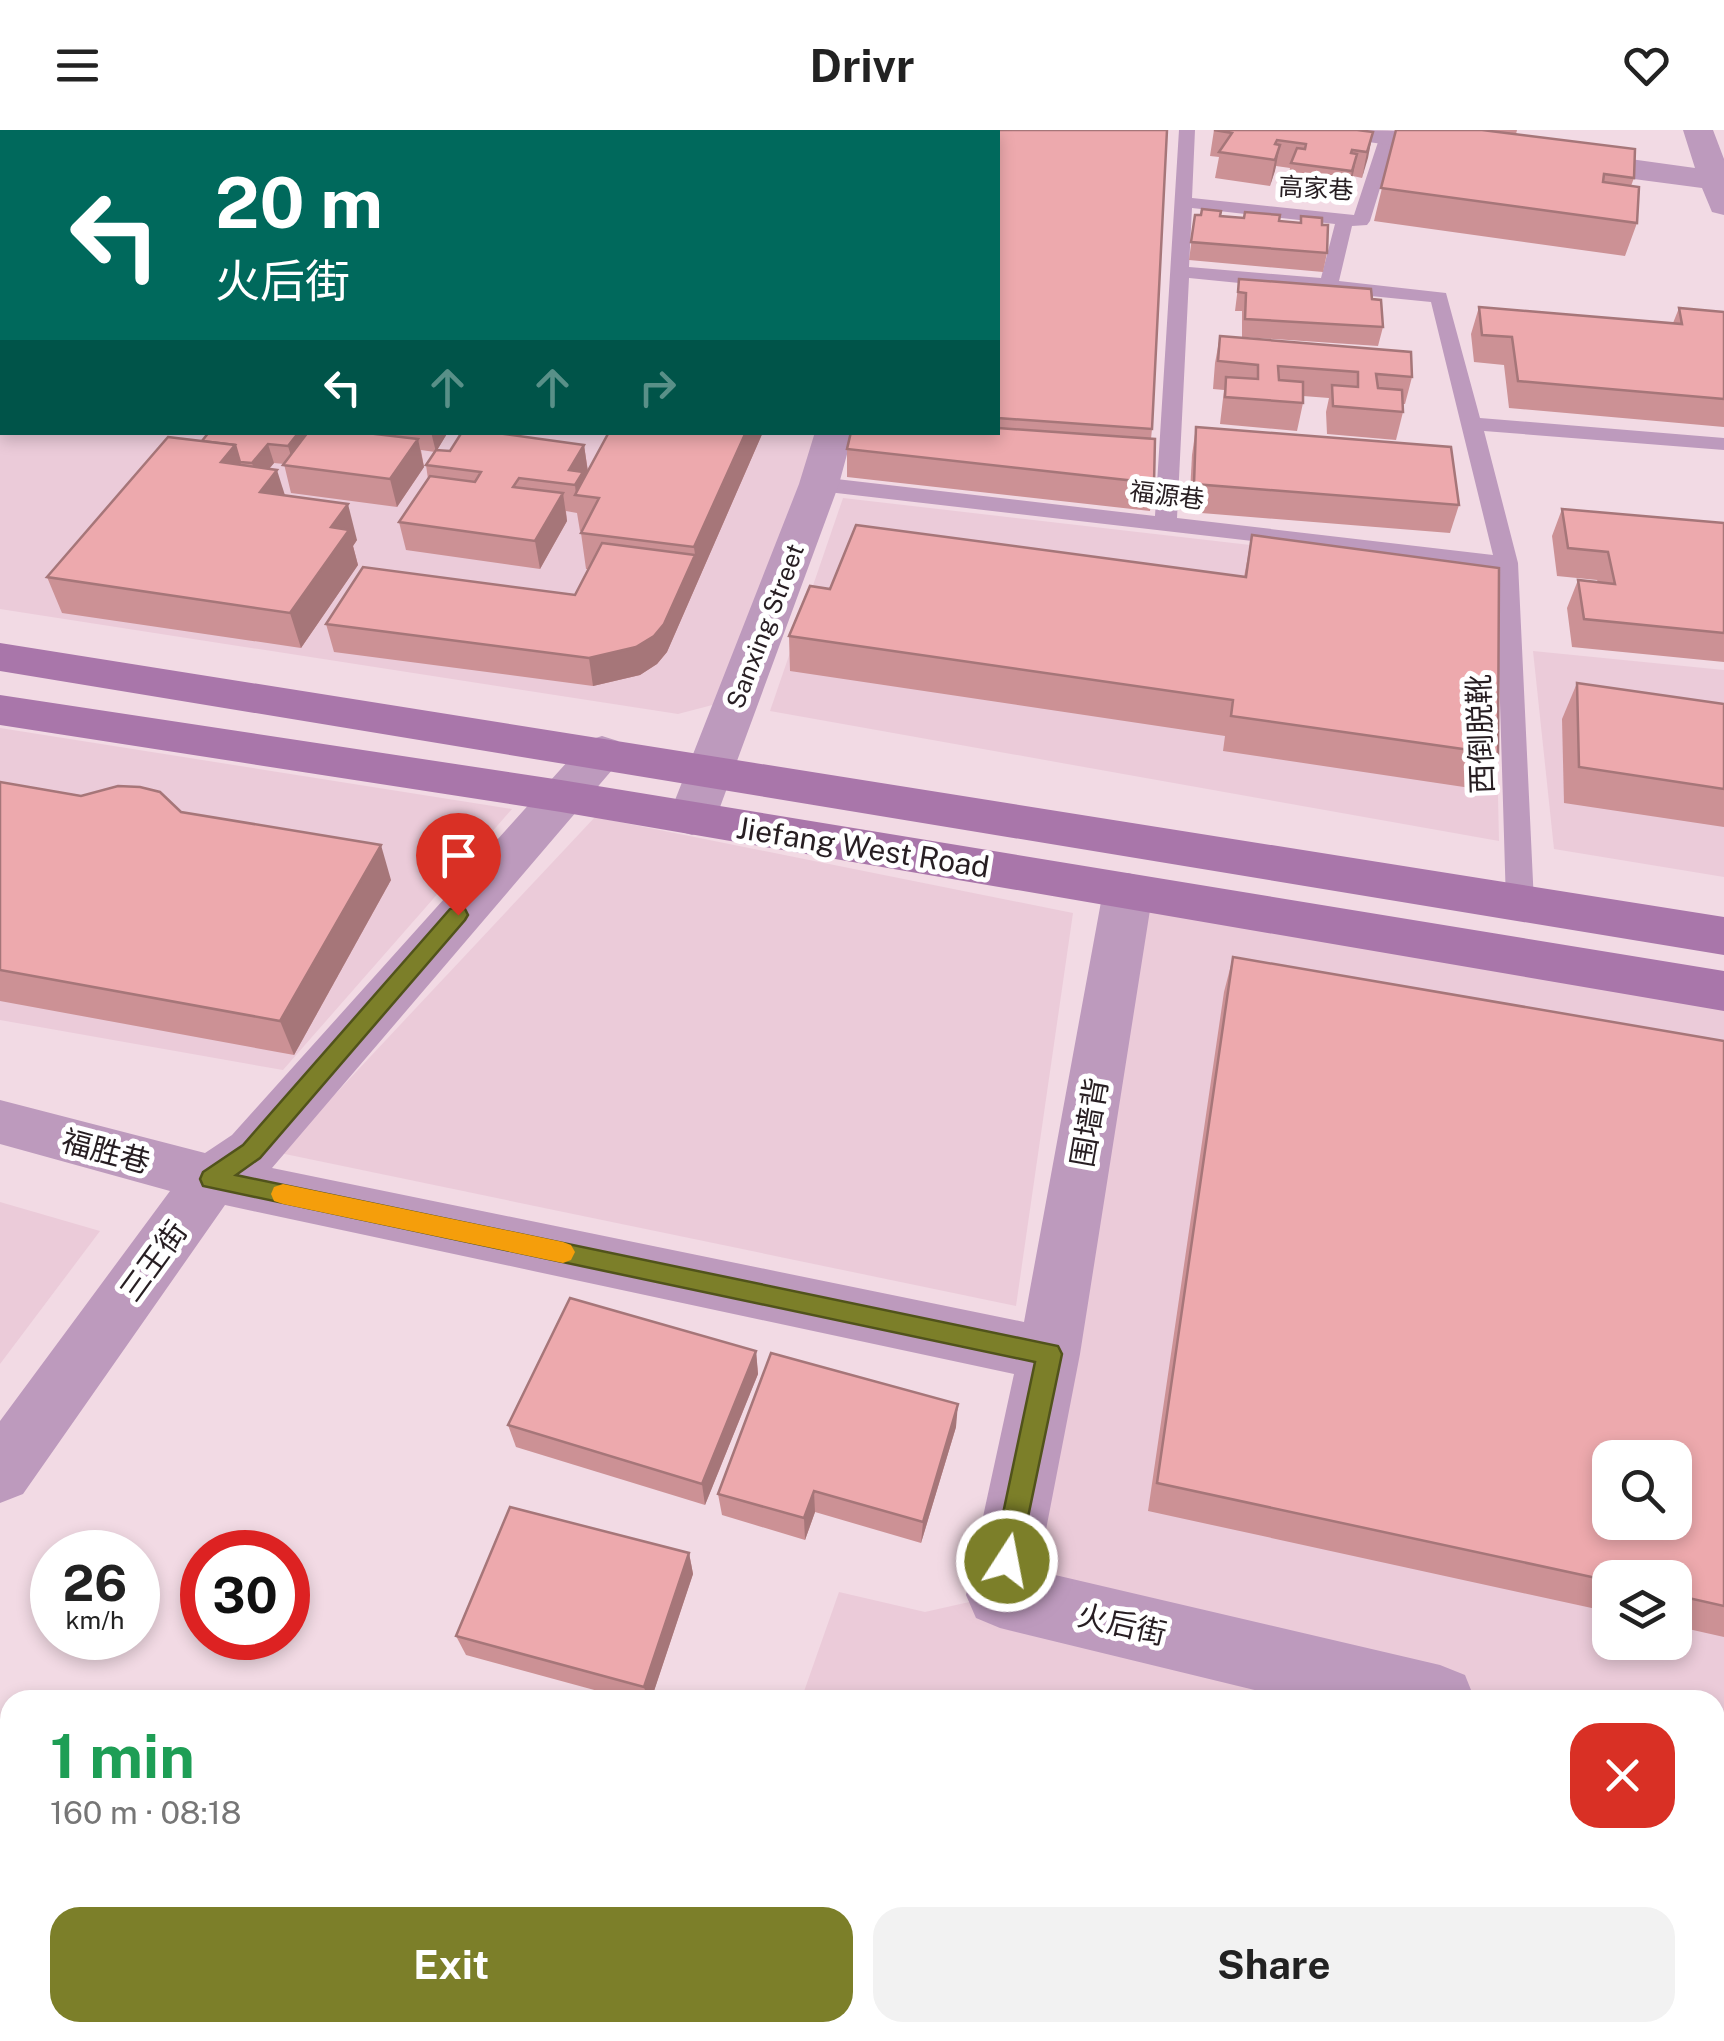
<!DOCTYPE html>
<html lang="en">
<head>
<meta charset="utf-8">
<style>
	body { margin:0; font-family:"Public Sans","Noto Sans SC",sans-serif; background:#f2f2f2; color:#222; height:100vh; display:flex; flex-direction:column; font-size:38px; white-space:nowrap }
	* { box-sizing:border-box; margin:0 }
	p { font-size:32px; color:#767676 }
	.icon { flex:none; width:55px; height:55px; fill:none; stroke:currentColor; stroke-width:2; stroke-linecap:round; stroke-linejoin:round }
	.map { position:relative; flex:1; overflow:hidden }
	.panel { position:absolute; left:0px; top:1560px; width:1725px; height:352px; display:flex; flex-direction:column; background:#fff; border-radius:30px 30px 0 0; box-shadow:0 5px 15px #0003 }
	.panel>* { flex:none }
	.top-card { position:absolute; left:0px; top:0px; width:1000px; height:305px; box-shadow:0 5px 15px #0003; background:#00695c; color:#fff; overflow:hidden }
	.controls { position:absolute; left:1592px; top:1310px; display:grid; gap:20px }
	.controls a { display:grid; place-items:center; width:100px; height:100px; border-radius:20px; background:#fff; box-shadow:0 5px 15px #0003; font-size:50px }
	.speed { position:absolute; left:30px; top:1400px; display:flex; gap:20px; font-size:50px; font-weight:700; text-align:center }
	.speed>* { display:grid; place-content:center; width:130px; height:130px; border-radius:50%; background:#fff; box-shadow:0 5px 15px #0003; line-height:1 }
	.speed small { font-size:25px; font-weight:400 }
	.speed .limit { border:15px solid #d22; background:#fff; color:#111 }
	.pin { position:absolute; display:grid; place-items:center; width:85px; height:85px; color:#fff; margin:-102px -42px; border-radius:50% 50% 50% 0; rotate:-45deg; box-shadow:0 0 10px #0007 }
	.pin .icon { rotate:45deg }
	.me { position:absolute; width:110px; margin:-55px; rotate:11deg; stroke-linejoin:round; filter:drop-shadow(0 0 8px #0008) }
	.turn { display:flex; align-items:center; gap:35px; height:210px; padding:0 50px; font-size:45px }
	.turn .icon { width:130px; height:130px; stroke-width:2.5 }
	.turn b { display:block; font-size:70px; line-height:85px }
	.lanes { display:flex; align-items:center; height:95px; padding:0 50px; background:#0003; justify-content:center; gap:50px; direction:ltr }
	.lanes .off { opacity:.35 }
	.round { display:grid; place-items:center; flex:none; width:105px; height:105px; border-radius:30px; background:#f2f2f2 }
	.overview { display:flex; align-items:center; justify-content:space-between; height:170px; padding:0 50px }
	h1 { font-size:60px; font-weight:700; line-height:75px; color:#1e9e55 }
	.action { display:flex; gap:20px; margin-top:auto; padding:20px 50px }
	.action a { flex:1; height:115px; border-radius:30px; background:#7c7f29; color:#fff; font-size:40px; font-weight:700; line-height:115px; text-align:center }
	.action a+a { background:#f2f2f2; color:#222 }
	header { display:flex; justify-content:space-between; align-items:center; height:130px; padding:0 50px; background:#fff; font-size:45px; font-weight:700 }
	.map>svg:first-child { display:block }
	.built { fill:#ebcbd9; fill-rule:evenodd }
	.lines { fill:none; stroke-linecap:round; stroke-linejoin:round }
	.lane { fill:#bd9abd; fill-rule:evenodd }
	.street { fill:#bd9abd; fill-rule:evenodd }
	.secondary { fill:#a976aa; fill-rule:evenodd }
	.wall { fill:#cc9195 }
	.shaded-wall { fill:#a67679 }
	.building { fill:#eda9ad; stroke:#a67679; stroke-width:2.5; fill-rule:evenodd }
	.route { fill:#7c7f29; stroke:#51531b; stroke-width:2.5 }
	.slow { fill:#f59e0b }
	.labels { text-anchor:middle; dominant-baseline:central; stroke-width:10; stroke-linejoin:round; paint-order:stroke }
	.far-street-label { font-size:25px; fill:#271e22; stroke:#fff }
	.street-label { font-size:30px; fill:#271e22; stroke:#fff }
</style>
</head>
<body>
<header><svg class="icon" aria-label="menu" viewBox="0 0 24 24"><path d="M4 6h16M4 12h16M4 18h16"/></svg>Drivr<svg class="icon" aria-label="heart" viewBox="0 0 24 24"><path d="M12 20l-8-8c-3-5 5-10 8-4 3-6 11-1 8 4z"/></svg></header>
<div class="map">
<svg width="1724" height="1911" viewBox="0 0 1724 1911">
	<rect width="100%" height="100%" fill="#f2dae4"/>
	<g class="built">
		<polygon points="0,0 912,0 2,2 2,302 834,303 739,568 678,584 0,479"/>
		<polygon points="843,368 1493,443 1499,711 770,581"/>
		<polygon points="1533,521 1724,540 1724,747 1554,719"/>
		<polygon points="0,598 512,679 283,940 0,890"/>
		<polygon points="595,687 1073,783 1016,1176 280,1023"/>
		<path d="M1126,773l598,102v1036h-1039l3,-9h1027v-332h-914l38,-108 86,20 75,-17zM1610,1328h65v64h-65zM1610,1448h65v64h-65z"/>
		<polygon points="0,1072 100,1101 0,1234"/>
	</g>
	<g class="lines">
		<g class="lane">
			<path d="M1179,0h16l-3,68 162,17 26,-79 14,-4 2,4 -26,85 -3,4 -15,1 -13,55 107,12 34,125 244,20v12l-240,-19 34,132 16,340 -4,7h-20l-4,-7 -10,-334 -677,-78 -11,-7 11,-7 336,39zM1192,78l143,16 -14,54 -132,-11zM1189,148l242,24 62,253 -316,-37z"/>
			<polygon points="0,145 2,146 2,158 0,157"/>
		</g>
		<g class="street">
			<path d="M1332,0c49,0 99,0 147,10l5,7 -5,7 -11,2 -121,-17 -11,-2z"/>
			<polygon points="1683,0 1713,0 1724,29 1724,85 1712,82 1702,58 1558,39 1547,36 1542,29 1547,22 1558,19 1695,38"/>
			<polygon points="815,302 853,302 839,354 716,688 709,700 692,705 675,700 668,688 799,354"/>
			<polygon points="602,606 618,611 625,622 618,633 272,1038 1024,1192 1103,761 1110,748 1128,743 1146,748 1153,761 1080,1224 1038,1441 1440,1535 1465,1545 1475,1570 1296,1570 1000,1498 976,1488 966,1465 1014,1244 225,1075 23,1364 0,1373 0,1291 170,1061 0,1014 0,970 205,1023 232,1005 586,611"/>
			<polygon points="1715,1599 1724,1602 1724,1674 1715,1671"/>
		</g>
		<g class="secondary">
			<polygon points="0,513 1724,787 1724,825 0,541"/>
			<polygon points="0,565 561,650 1724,841 1724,881 561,682 0,595"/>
		</g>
	</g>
	<g class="wall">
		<polygon points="203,0 476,0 475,2 201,2"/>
		<polygon points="1214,0 1373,2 1362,48 1353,46 1346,67 1287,59 1290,38 1276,36 1270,56 1215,48 1219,27 1210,26"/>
		<polygon points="1396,0 1517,0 1516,4 1634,48 1631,56 1637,93 1625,126 1374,91"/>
		<polygon points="998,2 1152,299 1151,309 1154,353 1150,381 847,347 847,319 998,302"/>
		<polygon points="1195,85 1300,93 1301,86 1322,95 1327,123 1323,142 1189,130"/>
		<polygon points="1239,149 1372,169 1383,197 1378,216 1242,207 1242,181 1235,181"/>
		<polygon points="1479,177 1673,193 1679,178 1724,182 1724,297 1509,278 1504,235 1474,232 1471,204"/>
		<polygon points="1220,206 1412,247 1405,274 1403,274 1403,282 1396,310 1327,304 1326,282 1329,268 1303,266 1303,273 1297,301 1220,294 1224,260 1213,259 1215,233"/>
		<polygon points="1196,297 1459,375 1450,403 1189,382 1192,325"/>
		<polygon points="209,302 448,302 437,320 450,321 584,315 588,341 609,302 763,302 667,522 657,534 640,545 593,556 334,522 326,494 575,465 589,439 586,439 581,403 582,401 580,401 577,383 566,381 567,391 540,439 406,420 399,392 428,349 426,335 435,322 421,320 424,337 397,377 291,363 284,334 274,333 269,339 285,365 357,410 353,416 358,435 301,518 62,483 47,447 201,311"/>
		<polygon points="1562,379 1724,393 1724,532 1572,517 1567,478 1578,450 1598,452 1597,450 1557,446 1552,406"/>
		<polygon points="1252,405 1498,624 1484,660 1223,621 1225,606 790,541 789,506 830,459 1244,447"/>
		<polygon points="1577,553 1724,574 1724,697 1564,673 1562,589"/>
		<polygon points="0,652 181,682 391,750 294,925 0,871"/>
		<polygon points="1233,827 1724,911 1724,1507 1675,1496 1675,1448 1610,1448 1610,1482 1148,1381 1224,862"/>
		<polygon points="756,1221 758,1244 705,1375 516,1317 508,1295"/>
		<polygon points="956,1297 921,1413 815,1382 805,1410 722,1385 718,1364"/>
		<polygon points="689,1423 693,1444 651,1570 631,1570 466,1525 456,1506"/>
	</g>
	<g class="shaded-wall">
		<polygon points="1373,2 1368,28 1362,48 1367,22"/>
		<polygon points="1280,15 1275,41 1270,56 1275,30"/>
		<polygon points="1357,24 1352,50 1346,67 1352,41"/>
		<polygon points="299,302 314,302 294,336 288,316"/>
		<polygon points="376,302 395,302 397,310 382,331"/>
		<polygon points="431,302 448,302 436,322"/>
		<polygon points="746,302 763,302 667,522 657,534 640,545 593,556 589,528 695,425 694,417"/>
		<polygon points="418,309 424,337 397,377 390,349"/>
		<polygon points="268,314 274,333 258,352 252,333"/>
		<polygon points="235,315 246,351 221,332"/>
		<polygon points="584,315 588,343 576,365 575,355 569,340"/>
		<polygon points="277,340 288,375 260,362"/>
		<polygon points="563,363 567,391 540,439 535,411"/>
		<polygon points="348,374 357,410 353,416 358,435 301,518 290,483 331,397"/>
		<polygon points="381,715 391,750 294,925 280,891"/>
		<polygon points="756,1221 758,1244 705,1375 702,1354"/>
		<polygon points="958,1274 956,1297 921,1413 923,1392"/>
		<polygon points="814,1361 815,1382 805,1410 804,1388"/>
		<polygon points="689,1423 693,1444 651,1570 648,1570 644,1557"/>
	</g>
	<g class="building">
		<polygon points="203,0 350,0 386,2 201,2"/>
		<polygon points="493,0 591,0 590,2 491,2"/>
		<polygon points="613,0 859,0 858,2 612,2"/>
		<polygon points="944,0 1167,0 1152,299 998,288 998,2 944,2"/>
		<polygon points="1214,0 1357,0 1373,2 1367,22 1352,20 1351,23 1357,24 1352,41 1291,33 1297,18 1305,19 1306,14 1277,10 1275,14 1280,15 1275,30 1219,22 1232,3"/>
		<polygon points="1396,0 1482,0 1635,19 1634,48 1604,44 1603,52 1639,57 1637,93 1381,58"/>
		<polygon points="1202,79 1221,81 1220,86 1244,88 1245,82 1280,85 1279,91 1301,93 1301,86 1322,88 1322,95 1328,95 1327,123 1191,112 1195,85 1201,85"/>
		<polygon points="1239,149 1371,159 1372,169 1381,170 1383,197 1245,189 1246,163 1238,162"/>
		<polygon points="1479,177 1682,194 1679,178 1724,182 1724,269 1518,251 1512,207 1482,205"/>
		<polygon points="1220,206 1411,222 1412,247 1376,244 1378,258 1402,260 1403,282 1333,276 1332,255 1358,257 1358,242 1278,236 1279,250 1303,252 1303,273 1225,267 1226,247 1258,249 1258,235 1218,231"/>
		<polygon points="1196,297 1451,317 1459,375 1194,354"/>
		<polygon points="998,298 1155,309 1154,353 847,319 851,302 998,302"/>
		<polygon points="209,302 238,303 299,302 288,316 268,314 252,333 240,332 235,315 202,311"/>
		<polygon points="308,302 376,302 375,304 418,309 390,349 283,335"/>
		<polygon points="462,302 490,302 584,315 569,340 583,342 575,355 519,348 513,357 563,363 535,411 399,392 430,346 475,352 481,342 426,335 436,320 450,321"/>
		<polygon points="609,302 746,302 694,417 581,403 599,368 575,365"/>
		<polygon points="168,307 235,315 221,332 277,340 260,362 348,374 331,397 349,400 290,483 47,447"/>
		<polygon points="1562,379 1724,393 1724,503 1584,489 1578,450 1615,454 1608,422 1568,418"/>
		<polygon points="856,395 1246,447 1252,405 1499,438 1498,624 1231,586 1233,570 789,506 810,456 830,459"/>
		<polygon points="602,413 695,425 664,494 654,506 636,517 589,528 326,494 363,437 575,465"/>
		<polygon points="1577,553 1724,574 1724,659 1579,637"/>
		<polygon points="0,652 81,666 118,656 140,657 160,662 181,682 381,715 280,891 0,840"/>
		<path d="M1233,827l491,84v565l-49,-11v-17h-65v3l-453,-98zM1610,1328h65v64h-65z"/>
		<polygon points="570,1168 756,1221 702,1354 508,1295"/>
		<polygon points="771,1223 958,1274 923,1392 814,1361 804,1388 718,1364"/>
		<polygon points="510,1377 689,1423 644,1557 456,1506"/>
	</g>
	<polygon class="route" points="458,777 465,779 468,785 465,790 260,1028 236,1045 1058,1216 1062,1224 1017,1440 1007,1444 997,1440 993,1431 1035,1232 203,1056 200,1049 203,1042 243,1015 450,779"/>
	<polygon class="slow" points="283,1054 563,1112 571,1115 575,1122 571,1130 563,1133 283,1074 274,1071 271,1064 274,1057"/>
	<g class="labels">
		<g class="far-street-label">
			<text transform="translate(1316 58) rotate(3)">高家巷</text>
			<text transform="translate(1167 365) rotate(7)">福源巷</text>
			<text transform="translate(765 496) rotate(-69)">Sanxing Street</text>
		</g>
		<g class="street-label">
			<text transform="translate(1480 604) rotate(-92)">西倒脱靴</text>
			<text transform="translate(863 717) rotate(9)">Jiefang West Road</text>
			<text transform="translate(1089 992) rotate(-80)">围墙背</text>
			<text transform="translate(106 1021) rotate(15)">福胜巷</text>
			<text transform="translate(153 1131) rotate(-54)">三王街</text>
			<text transform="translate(1122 1494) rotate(13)">火后街</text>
		</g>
	</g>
</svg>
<div class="controls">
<a><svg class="icon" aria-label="search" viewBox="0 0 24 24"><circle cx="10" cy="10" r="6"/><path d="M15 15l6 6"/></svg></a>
<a><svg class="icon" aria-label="layers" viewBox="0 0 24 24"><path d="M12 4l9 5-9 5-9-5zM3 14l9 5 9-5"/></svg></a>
</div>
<div class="speed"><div>26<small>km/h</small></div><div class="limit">30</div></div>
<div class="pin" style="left:458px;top:785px;background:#d93025"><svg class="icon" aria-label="arrive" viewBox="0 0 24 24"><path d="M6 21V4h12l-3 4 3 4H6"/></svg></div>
<svg class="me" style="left:1007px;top:1431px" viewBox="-20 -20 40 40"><circle r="17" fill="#7c7f29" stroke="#fff" stroke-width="3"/><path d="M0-11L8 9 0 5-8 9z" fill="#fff"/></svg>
<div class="top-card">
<div class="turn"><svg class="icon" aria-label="left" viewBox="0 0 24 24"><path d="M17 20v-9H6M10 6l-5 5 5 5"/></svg><div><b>20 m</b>火后街</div></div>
<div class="lanes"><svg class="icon" aria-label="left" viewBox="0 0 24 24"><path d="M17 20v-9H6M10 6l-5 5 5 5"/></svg><svg class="icon off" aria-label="ahead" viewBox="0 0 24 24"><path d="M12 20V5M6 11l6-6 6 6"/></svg><svg class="icon off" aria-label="ahead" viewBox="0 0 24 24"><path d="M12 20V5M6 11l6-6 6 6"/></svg><svg class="icon off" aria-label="right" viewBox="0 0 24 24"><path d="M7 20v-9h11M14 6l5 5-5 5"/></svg></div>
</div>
<section class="panel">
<div class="overview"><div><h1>1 min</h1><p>160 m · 08:18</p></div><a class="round" style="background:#d93025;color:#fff"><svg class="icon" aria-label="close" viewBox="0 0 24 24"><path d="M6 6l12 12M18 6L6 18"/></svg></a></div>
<div class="action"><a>Exit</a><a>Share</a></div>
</section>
</div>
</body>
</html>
